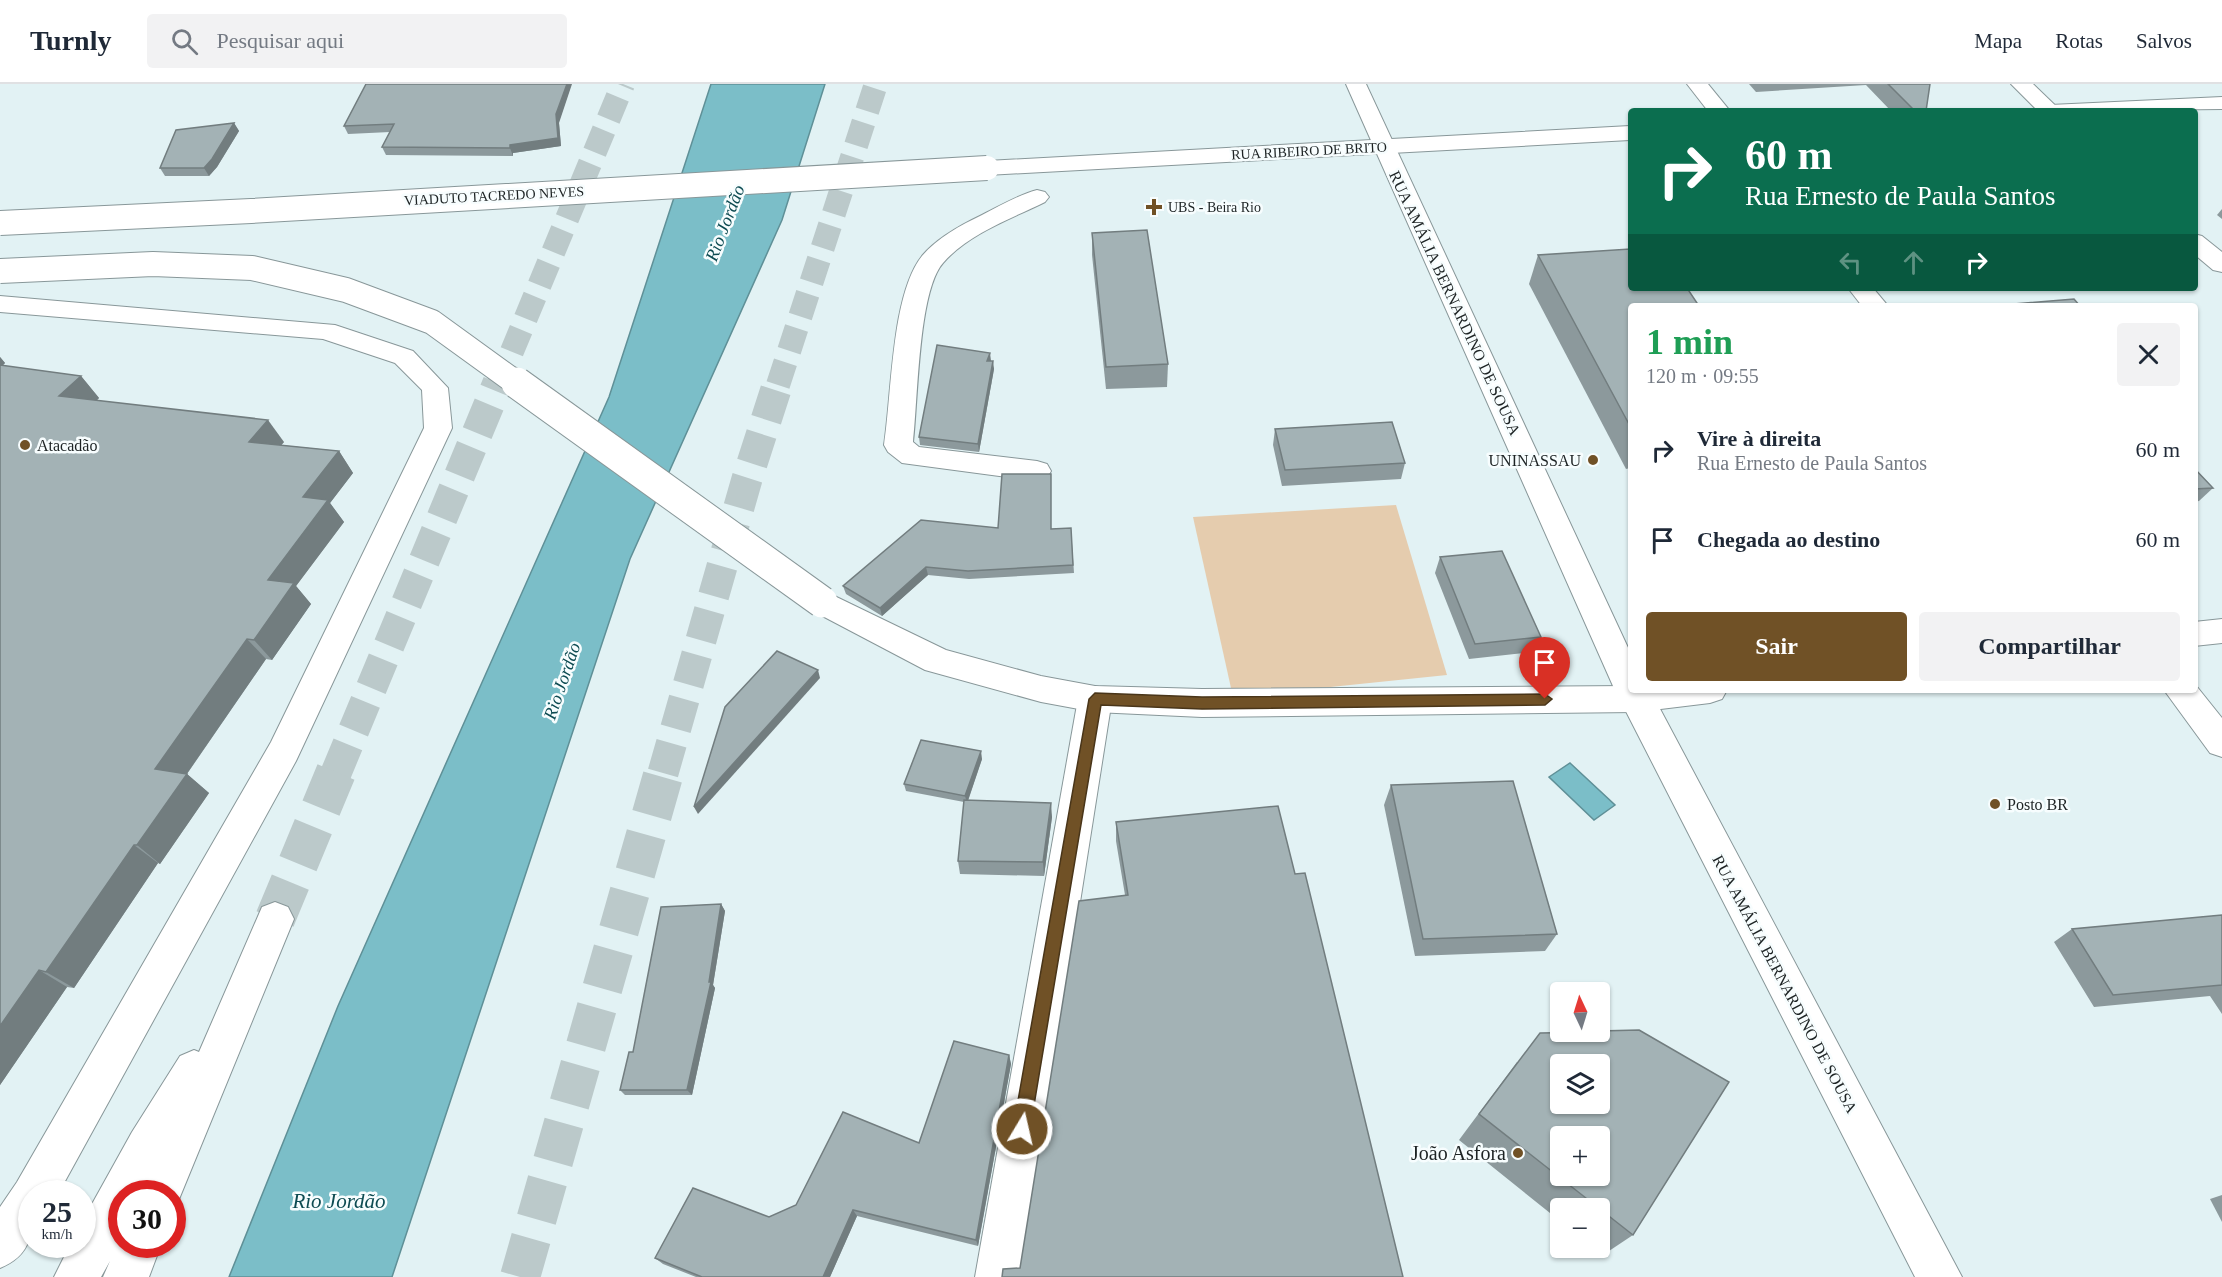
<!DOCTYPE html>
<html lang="pt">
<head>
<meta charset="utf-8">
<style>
	body { margin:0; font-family:Georgia,serif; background:#f2f2f3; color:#1f2937; height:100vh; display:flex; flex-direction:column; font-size:22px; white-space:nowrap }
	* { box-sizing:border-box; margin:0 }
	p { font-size:20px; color:#747a83 }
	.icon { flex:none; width:33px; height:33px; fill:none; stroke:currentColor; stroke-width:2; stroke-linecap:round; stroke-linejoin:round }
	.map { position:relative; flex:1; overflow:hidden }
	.sheet { position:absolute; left:1628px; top:219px; width:570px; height:390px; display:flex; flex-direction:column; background:#fff; border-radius:6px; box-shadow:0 2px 4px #0004 }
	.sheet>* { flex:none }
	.hud { position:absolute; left:1628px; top:24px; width:570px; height:183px; border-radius:6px; box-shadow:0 2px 4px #0004; background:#0b6e4f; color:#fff; overflow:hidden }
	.needle { width:39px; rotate:356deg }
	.buttons { position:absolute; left:1550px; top:898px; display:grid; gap:12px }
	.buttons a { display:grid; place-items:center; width:60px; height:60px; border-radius:6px; background:#fff; box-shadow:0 2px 4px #0004; font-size:30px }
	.speed { position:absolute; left:18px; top:1096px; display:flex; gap:12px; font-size:30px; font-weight:700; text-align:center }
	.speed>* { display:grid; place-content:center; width:78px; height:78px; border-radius:50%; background:#fff; box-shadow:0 2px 4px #0004; line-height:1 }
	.speed small { font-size:15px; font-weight:400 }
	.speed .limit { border:9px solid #d22; background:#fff; color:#111 }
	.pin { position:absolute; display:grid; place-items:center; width:51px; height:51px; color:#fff; margin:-62px -26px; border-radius:50% 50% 50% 0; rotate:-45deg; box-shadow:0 0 6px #0007 }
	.pin .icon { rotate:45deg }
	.me { position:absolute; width:66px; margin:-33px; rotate:9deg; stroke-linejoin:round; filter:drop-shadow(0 0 4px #0008) }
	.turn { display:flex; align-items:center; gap:21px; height:126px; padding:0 18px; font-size:27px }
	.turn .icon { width:78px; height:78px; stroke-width:2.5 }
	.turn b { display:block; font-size:42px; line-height:51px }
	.lanes { display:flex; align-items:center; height:57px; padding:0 18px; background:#0003; justify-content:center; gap:30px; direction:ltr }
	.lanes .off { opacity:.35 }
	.round { display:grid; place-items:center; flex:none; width:63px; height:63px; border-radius:6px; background:#f2f2f3 }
	.overview { display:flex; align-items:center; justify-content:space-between; height:102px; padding:0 18px }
	h1 { font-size:36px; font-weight:600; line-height:45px; color:#1e9e55 }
	.button { display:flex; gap:12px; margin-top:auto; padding:12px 18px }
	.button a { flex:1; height:69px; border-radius:6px; background:#705126; color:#fff; font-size:24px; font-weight:600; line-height:69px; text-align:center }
	.button a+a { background:#f2f2f3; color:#1f2937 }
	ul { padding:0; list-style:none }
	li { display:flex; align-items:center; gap:18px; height:90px; padding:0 18px }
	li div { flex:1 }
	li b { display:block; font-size:22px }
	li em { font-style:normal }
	header { display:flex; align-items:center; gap:36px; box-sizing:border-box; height:84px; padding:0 30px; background:#fff; border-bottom:2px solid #e0e1e3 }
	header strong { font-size:28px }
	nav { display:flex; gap:33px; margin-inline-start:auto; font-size:21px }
	.search { width:420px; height:54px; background:#f2f2f3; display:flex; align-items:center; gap:15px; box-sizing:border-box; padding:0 21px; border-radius:6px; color:#747a83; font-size:22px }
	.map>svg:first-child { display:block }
	.green { fill:#e5ccae }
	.water { fill:#7bbec8; stroke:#5f9097; stroke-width:1.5 }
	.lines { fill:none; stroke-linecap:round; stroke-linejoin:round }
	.secondary-tunnel-far2 { stroke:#bbc9ca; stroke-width:24; stroke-dasharray:24 12; stroke-linecap:butt }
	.secondary-tunnel-far1 { stroke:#bbc9ca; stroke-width:31; stroke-dasharray:31 15; stroke-linecap:butt }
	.secondary-tunnel { stroke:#bbc9ca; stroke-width:40; stroke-dasharray:40 20; stroke-linecap:butt }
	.street-casing { stroke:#889799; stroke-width:2 }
	.secondary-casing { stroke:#889799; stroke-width:2 }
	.primary-casing { stroke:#889799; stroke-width:2 }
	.street { fill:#fff; fill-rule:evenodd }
	.secondary { fill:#fff; fill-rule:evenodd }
	.primary { fill:#fff; fill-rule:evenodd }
	.primary-bridge-far1-casing { stroke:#889799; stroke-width:26; stroke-linecap:butt }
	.primary-bridge-casing { stroke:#889799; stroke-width:33; stroke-linecap:butt }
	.primary-bridge-far1 { stroke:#fff; stroke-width:24 }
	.primary-bridge { stroke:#fff; stroke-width:31 }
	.wall { fill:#8c999c }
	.shaded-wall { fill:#727d7f }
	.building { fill:#a3b2b5; stroke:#727d7f; stroke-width:1.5; fill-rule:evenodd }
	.route { fill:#705126; stroke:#493519; stroke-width:1.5 }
	.poi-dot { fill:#705126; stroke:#f7fdfe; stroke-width:2 }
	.labels { text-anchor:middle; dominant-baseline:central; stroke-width:5; stroke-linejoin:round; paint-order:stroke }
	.far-street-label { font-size:14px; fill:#1d2324; stroke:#f7fdfe }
	.far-poi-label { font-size:14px; fill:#1d2324; stroke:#f7fdfe; text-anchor:start }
	.street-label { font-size:16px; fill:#1d2324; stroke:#f7fdfe }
	.poi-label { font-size:16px; fill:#1d2324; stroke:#f7fdfe; text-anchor:start }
	.water-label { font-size:18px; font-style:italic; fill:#0d4b52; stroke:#f7fdfe }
	.near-poi-label { font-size:20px; fill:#1d2324; stroke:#f7fdfe; text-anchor:end }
	.near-water-label { font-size:21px; font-style:italic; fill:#0d4b52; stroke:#f7fdfe }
</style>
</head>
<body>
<header>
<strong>Turnly</strong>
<div class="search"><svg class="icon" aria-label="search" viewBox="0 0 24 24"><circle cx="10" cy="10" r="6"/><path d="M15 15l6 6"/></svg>Pesquisar aqui</div>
<nav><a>Mapa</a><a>Rotas</a><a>Salvos</a></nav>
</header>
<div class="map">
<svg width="2222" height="1193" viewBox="0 0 2222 1193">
	<rect width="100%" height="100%" fill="#e2f2f4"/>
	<polygon class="green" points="1396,421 1447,591 1233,613 1193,433"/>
	<g class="water">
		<polygon points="711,0 825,0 782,136 630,475 392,1193 229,1193 338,922 609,313"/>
		<polygon points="1570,679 1615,721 1594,736 1549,693"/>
	</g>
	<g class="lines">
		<g class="secondary-tunnel-far2">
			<polyline points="498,301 623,0"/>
			<polyline points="778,301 876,0"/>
		</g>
		<g class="secondary-tunnel-far1">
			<polyline points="336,689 498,299"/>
			<polyline points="663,689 747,395 778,299"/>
		</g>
		<g class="secondary-tunnel">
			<polyline points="275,835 336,688"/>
			<polyline points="520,1193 664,688"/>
		</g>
		<defs>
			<g id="street">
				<polygon points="1346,0 1366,0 1630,568 1630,606 1650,606 1962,1193 1915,1193 1613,602"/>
				<polygon points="1687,0 1708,0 1730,27 1708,27"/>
				<path d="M1037,106l8,2 4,5 -4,5c-34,17 -76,31 -102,61 -25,28 -25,138 -30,179l6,5 118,14 10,3 4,7 -4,7 -10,3 -135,-18 -14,-11 -4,-7c8,-50 7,-150 38,-189 15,-18 39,-31 60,-41 18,-9 36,-20 55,-25z"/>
				<polygon points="1848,204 1873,204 1888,222 1862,222"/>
				<polygon points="2194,599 2222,634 2222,673 2210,669 2164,606 2194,606"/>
				<polygon points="1095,602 1107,605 1112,615 1021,1193 975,1193 1078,615 1083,605"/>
			</g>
			<g id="secondary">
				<polygon points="2011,0 2033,0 2061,27 2038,27"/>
				<polygon points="2194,150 2202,152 2222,168 2222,188 2213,186 2194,170"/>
				<path d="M0,212l335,29 78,26 35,37 4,40 -156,333 -238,433h-26c0,34 4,59 -32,74v-61l17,-25 254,-440 153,-314 -2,-38 -27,-27 -72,-24 -323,-27z"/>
				<polygon points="275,818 288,823 294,835 175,1125 172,1127 172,1110 122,1110 122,1161 161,1161 149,1193 103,1193 110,1177 101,1193 54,1193 70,1161 82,1161 82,1138 132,1048 180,972 194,966 199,968 262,823"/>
			</g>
			<g id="primary">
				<polygon points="2222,13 2222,25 2039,27 2042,22 2050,21"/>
				<polygon points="1630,42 1630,56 987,91 979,89 976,84 979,79 987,77"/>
				<polygon points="822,506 946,566 1041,592 1095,602 1202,605 1630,602 1630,606 1727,606 1722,615 1710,619 1636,628 1202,633 1095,628 1041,618 925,586 811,526 806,518 811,510"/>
				<polygon points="2222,535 2222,559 2194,562 2194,538"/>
			</g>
		</defs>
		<use href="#street" class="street-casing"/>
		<use href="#secondary" class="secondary-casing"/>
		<use href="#primary" class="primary-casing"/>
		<use href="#street" class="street"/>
		<use href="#secondary" class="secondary"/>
		<use href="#primary" class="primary"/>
		<defs>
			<g id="primary-bridge-far1">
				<polyline points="0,139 251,127 987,84"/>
				<polyline points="0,187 153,180 252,184 346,206 432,238 519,301"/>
			</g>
			<polyline id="primary-bridge" points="517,299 822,518"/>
		</defs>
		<use href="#primary-bridge-far1" class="primary-bridge-far1-casing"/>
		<use href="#primary-bridge" class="primary-bridge-casing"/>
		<use href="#primary-bridge-far1" class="primary-bridge-far1"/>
		<use href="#primary-bridge" class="primary-bridge"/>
	</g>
	<g class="wall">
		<polygon points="366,0 559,39 561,62 513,69 513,72 386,71 382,63 390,48 348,50 344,42"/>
		<polygon points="1749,0 1930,0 1926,27 1891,27 1866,1 1756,8"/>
		<polygon points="234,39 239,47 217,83 209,92 165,92 160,84"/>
		<polygon points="2222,125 2222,135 2217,131"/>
		<polygon points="1092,149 1168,280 1167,303 1106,305 1092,171"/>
		<polygon points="1538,171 1630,222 1630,384 1626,385 1529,200"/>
		<polygon points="0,273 5,279 2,282 81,292 99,314 97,316 284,358 281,361 339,367 353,389 330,419 344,438 296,502 311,520 272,576 266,575 187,690 209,709 160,780 158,779 74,904 67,903 0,1001"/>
		<polygon points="991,277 994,285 979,368 920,361 919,353"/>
		<polygon points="1275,345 1405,379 1401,395 1282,402 1273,361"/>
		<polygon points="2194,384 2213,404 2199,417 2194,418"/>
		<polygon points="1051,390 1051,445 1071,444 1074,489 969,495 928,491 882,532 846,510 843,502 998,444"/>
		<polygon points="1440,473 1541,553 1534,568 1469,575 1435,489"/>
		<polygon points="982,675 968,717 1052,733 1044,792 960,790 958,777 964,718 906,707 904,700"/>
		<polygon points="1391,701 1557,850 1545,867 1415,872 1384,721"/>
		<polygon points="1116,738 1295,790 1403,1193 1020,1184 1125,811 1116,757"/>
		<polygon points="721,820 725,827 713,901 715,904 692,1011 625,1011 620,1006 633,968"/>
		<polygon points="2222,831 2222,930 2210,912 2094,923 2054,858 2072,845"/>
		<polygon points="1009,971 1011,980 978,1162 857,1132 830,1193 696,1193 663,1180 655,1174 769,1133 796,1121 919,1059"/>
		<polygon points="1517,978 1633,1151 1603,1171 1594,1164 1599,1164 1599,1125 1560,1125 1560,1137 1459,1056"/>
		<polygon points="2222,1111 2222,1138 2210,1115"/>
	</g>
	<g class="shaded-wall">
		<polygon points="567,0 572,0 559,39 561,62 513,69 513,72 510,64 510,61 556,30"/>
		<polygon points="234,39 239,47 217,83 209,92 204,84"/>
		<polygon points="990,269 991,277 987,277"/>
		<polygon points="0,273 5,279 0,284"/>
		<polygon points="993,277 994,285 979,368 978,360"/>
		<polygon points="81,292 99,314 79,334 59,312"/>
		<polygon points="268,336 284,358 265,380 249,358"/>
		<polygon points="339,367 353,389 330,419 344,438 296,502 311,520 272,576 254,556 268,496 303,413"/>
		<polygon points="926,483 928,491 882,532 880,524"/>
		<polygon points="247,555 266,575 177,704 155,685"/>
		<polygon points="818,586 820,594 698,730 694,723"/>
		<polygon points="981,667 982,675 967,719 965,712"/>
		<polygon points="187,690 209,709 160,780 137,761"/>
		<polygon points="1051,719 1052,733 1044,792 1043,778"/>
		<polygon points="134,761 158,779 74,904 46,888"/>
		<polygon points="721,820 725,827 713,901 715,904 692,1011 687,1006 709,898"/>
		<polygon points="39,886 67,903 0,1001 0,942"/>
		<polygon points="1009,971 1011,980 978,1162 976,1156"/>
		<polygon points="853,1126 857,1132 830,1193 823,1193"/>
	</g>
	<g class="building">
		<polygon points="366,0 567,0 556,30 558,54 510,61 510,64 382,63 394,40 344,42"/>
		<polygon points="1888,0 1930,0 1926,27 1915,27"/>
		<polygon points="234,39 212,75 204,84 160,84 176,46"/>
		<polygon points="1147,146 1168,280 1106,283 1092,149"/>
		<polygon points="1630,165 1630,204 1687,204 1699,222 1630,222 1630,342 1538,171"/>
		<polygon points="2074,215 2080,222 1990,222"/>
		<polygon points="937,261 990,269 987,277 993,277 978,360 919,353"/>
		<polygon points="0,281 81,292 59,312 268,336 249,358 339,367 303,413 328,416 268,496 294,499 254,556 247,555 155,685 187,690 137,761 134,761 46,888 39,886 0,942"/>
		<polygon points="1392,338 1405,379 1285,386 1275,345"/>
		<polygon points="2194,384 2213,404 2194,405"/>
		<polygon points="1002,390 1051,390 1051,445 1071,444 1073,481 968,487 926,483 880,524 843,502 921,436 998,444"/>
		<polygon points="1502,467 1541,553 1475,560 1440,473"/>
		<polygon points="777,567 818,586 694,723 725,623"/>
		<polygon points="921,656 981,667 965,712 904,700"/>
		<polygon points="1513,697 1557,850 1423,855 1391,701"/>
		<polygon points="964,716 1051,719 1043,778 958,777"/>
		<polygon points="1278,722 1295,790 1305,789 1403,1193 1002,1193 1003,1185 1020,1184 1079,817 1128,811 1116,738"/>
		<polygon points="721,820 709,898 711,898 687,1006 620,1006 629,968 633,968 661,823"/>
		<polygon points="2222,831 2222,901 2113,911 2072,845"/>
		<path d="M1639,946l90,52 -96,153 -154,-121 61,-81 59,-1v-1zM1560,981h39v39h-39zM1560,1053h39v39h-39z"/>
		<polygon points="954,957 1009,971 976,1156 853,1126 823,1193 702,1193 655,1174 693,1104 769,1133 796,1121 843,1028 919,1059"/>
	</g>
	<polygon class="route" points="1095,609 1202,613 1545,610 1552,615 1545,621 1202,625 1101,621 1030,1045 1028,1052 1022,1054 1015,1052 1013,1045 1089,615"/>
	<g class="poi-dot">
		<path d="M1151 114h6v6h6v6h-6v6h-6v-6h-6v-6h6z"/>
		<circle cx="25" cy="361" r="6"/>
		<circle cx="1593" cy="376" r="6"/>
		<circle cx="1995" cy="720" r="6"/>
		<circle cx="1518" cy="1069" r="6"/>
	</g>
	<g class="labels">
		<g class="far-street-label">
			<text transform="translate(1309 67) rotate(-3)">RUA RIBEIRO DE BRITO</text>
			<text transform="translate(494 112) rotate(-3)">VIADUTO TACREDO NEVES</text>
		</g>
		<g class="far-poi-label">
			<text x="1168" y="123">UBS - Beira Rio</text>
		</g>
		<g class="street-label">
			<text transform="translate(1455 219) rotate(65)">RUA AMÁLIA BERNARDINO DE SOUSA</text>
			<text transform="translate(1785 900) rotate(62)">RUA AMÁLIA BERNARDINO DE SOUSA</text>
		</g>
		<g class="poi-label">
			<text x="37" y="361">Atacadão</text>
			<text x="1581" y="376" text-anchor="end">UNINASSAU</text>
			<text x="2007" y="720">Posto BR</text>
		</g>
		<g class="water-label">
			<text transform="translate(725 139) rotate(-69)">Rio Jordão</text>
			<text transform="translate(562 597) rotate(-71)">Rio Jordão</text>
		</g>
		<g class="near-poi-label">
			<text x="1506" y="1069">João Asfora</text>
		</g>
		<g class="near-water-label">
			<text x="339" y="1117">Rio Jordão</text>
		</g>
	</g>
</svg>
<div class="buttons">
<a><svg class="needle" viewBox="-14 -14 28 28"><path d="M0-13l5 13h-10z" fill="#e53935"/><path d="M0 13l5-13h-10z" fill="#747a83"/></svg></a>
<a><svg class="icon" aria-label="layers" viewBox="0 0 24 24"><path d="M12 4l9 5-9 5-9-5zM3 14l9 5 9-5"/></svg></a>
<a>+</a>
<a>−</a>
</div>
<div class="speed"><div>25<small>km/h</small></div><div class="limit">30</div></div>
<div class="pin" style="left:1545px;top:615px;background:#d93025"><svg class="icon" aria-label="arrive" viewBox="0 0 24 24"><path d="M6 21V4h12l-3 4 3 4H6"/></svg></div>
<svg class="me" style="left:1022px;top:1045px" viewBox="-20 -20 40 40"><circle r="17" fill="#705126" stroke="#fff" stroke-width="3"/><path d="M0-11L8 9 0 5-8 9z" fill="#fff"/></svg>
<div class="hud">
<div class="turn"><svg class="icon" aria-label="right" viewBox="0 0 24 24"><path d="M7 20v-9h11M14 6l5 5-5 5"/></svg><div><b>60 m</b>Rua Ernesto de Paula Santos</div></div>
<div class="lanes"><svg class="icon off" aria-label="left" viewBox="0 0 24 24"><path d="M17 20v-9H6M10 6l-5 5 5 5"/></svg><svg class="icon off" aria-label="ahead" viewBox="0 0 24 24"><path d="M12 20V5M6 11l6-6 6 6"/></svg><svg class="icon" aria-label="right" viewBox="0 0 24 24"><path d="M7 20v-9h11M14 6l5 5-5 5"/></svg></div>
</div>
<section class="sheet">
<div class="overview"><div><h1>1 min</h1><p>120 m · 09:55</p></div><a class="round"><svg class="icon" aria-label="close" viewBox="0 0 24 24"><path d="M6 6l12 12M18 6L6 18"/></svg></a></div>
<ul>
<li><svg class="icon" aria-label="right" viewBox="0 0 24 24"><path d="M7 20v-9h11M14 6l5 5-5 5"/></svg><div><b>Vire à direita</b><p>Rua Ernesto de Paula Santos</p></div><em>60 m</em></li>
<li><svg class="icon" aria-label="arrive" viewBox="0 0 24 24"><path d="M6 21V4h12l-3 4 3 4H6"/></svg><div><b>Chegada ao destino</b></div><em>60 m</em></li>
</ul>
<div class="button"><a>Sair</a><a>Compartilhar</a></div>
</section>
</div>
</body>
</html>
